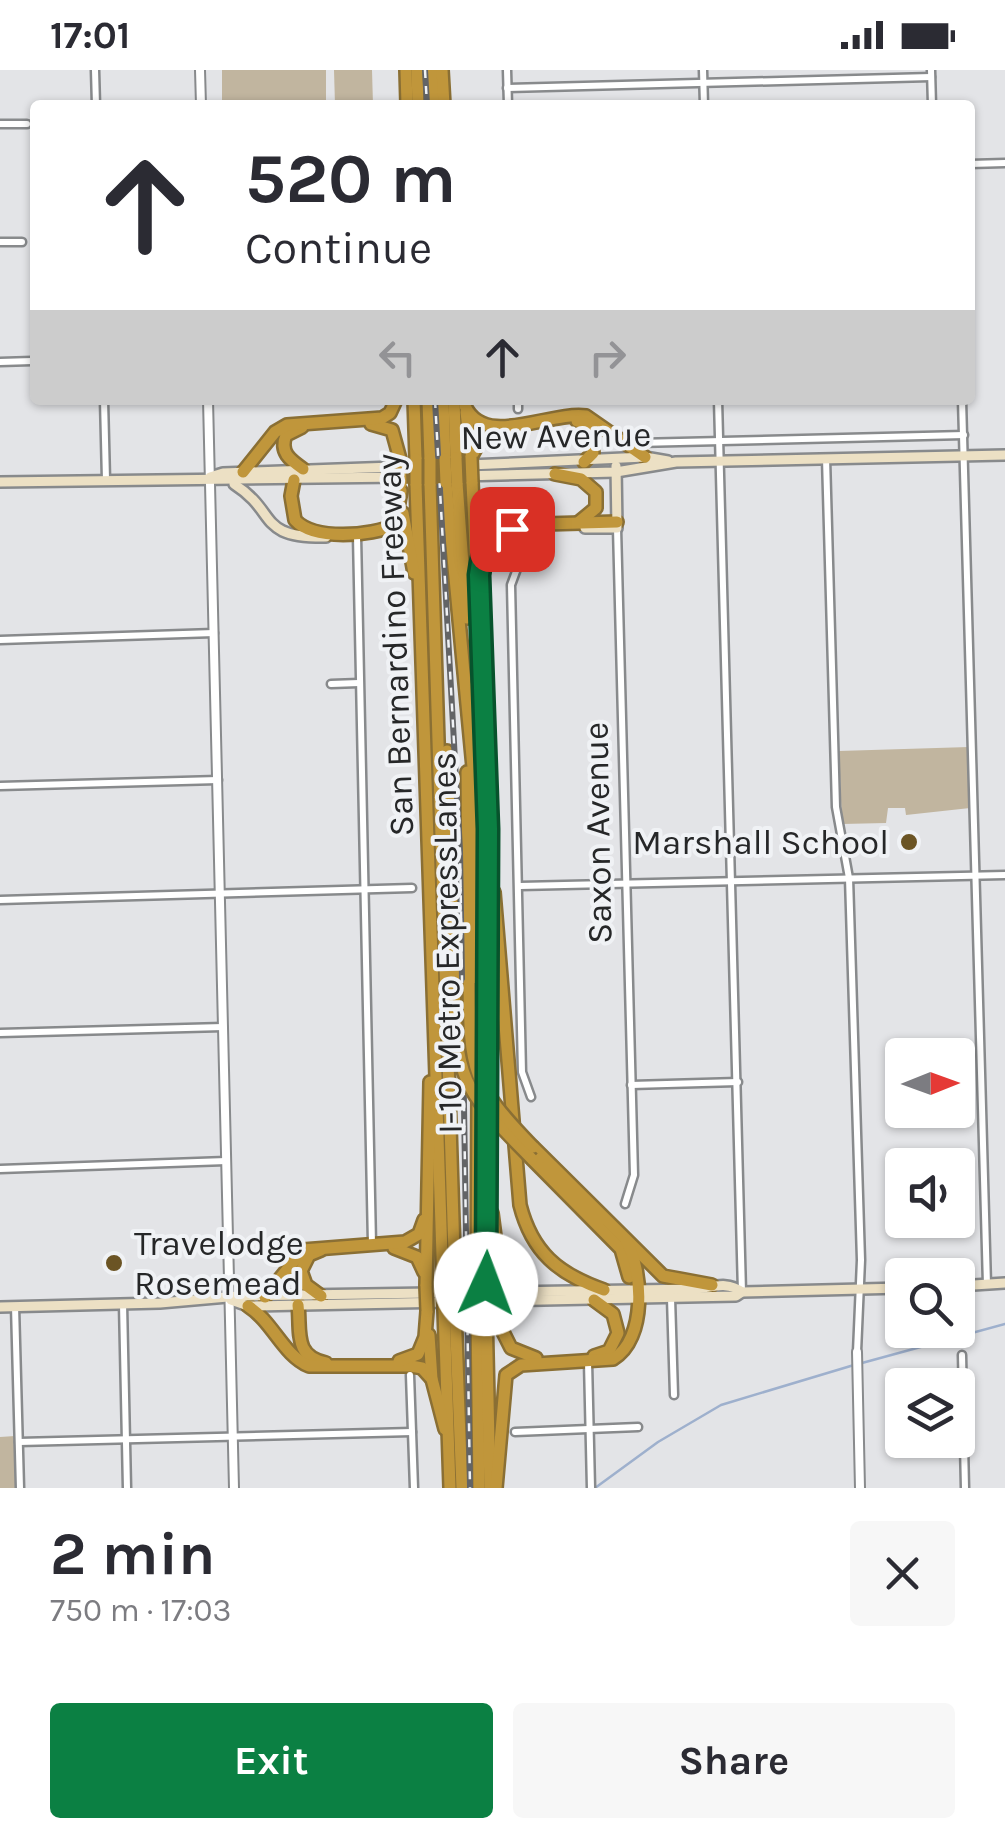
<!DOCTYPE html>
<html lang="en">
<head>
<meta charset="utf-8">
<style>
	body { margin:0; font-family:Karla,sans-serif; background:#f7f7f7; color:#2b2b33; height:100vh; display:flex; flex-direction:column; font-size:38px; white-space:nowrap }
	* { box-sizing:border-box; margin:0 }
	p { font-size:32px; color:#7c7c81 }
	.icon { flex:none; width:55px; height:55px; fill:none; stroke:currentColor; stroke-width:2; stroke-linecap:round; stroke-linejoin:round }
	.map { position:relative; height:1418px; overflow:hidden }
	.sheet { display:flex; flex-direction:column; background:#fff; flex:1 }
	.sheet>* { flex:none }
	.hud { position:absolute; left:30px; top:30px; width:945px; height:305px; border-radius:10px; box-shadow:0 2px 8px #0004; background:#fff; color:#2b2b33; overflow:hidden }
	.needle { width:65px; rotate:89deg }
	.buttons { position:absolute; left:885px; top:968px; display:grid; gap:20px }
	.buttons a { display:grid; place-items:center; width:90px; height:90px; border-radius:10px; background:#fff; box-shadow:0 2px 8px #0004; font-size:50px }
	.pin { position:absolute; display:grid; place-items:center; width:85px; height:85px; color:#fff; margin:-42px; border-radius:20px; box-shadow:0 5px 15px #0006 }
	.me { position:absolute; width:110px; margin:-55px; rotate:2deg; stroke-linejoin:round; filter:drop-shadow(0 0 8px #0008) }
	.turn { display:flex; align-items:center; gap:35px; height:210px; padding:0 50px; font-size:45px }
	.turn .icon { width:130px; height:130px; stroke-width:2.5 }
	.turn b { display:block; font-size:70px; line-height:85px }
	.lanes { display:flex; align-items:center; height:95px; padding:0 50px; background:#0003; justify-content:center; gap:50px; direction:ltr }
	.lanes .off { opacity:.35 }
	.round { display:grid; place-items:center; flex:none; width:105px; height:105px; border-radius:10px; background:#f7f7f7 }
	.head { display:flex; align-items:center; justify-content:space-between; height:170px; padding:0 50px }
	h1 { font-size:60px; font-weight:700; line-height:75px }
	.cta { display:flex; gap:20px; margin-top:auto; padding:20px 50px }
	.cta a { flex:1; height:115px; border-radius:10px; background:#0b8043; color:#fff; font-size:40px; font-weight:700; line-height:115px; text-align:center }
	.cta a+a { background:#f7f7f7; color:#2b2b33 }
	.status { display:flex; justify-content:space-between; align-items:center; height:70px; padding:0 50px; background:#fff; direction:ltr }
	.status svg { height:28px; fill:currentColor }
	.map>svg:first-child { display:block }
	.green { fill:#c1b59f }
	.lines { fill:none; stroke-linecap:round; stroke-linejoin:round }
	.stream { stroke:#9eb0cd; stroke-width:2.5 }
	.minor-casing { stroke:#888a8c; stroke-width:11 }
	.tertiary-casing { stroke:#888a8c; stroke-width:12 }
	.secondary-casing { stroke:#888a8c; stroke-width:14 }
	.motorway-casing { stroke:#8a6f34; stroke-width:16 }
	.minor { stroke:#fff; stroke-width:6 }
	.tertiary { stroke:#fff; stroke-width:8 }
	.secondary { stroke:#ece0c4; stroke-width:9 }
	.motorway { stroke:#c0963b; stroke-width:11 }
	.rail-casing { stroke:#636466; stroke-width:6 }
	.rail { stroke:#f0f2f5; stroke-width:2.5; stroke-dasharray:8; stroke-linecap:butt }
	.motorway-bridge-casing { stroke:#8a6f34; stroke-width:16; stroke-linecap:butt }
	.motorway-bridge { stroke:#c0963b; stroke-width:11 }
	.route-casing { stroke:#07532c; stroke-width:25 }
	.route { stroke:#0b8043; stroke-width:18 }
	.poi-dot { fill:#6b5424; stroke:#f0f2f5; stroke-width:4 }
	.labels { text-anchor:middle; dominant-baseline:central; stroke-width:8; stroke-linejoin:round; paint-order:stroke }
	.street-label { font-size:35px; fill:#262728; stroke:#f0f2f5 }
	.poi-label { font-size:35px; fill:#262728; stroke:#f0f2f5; text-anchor:end }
</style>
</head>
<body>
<div class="status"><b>17:01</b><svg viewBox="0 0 49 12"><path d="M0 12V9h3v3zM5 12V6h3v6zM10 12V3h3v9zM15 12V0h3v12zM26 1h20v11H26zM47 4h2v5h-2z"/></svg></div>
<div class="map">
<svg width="1005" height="1418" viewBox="0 0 1005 1418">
	<rect width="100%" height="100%" fill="#e3e4e7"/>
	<g class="green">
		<rect x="222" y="0" width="104" height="35"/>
		<polygon points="334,0 372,0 373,35 335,35"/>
		<polygon points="969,677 970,738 906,745 905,738 888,738 886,753 842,754 839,681"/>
		<polygon points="15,1366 16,1418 0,1418 0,1367"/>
	</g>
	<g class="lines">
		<g class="stream">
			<polyline points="862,1293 1005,1254"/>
			<polyline points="595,1418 658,1372 721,1335 854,1295"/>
		</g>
		<defs>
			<g id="minor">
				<polyline points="95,0 96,35"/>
				<polyline points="507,0 508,35"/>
				<polyline points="703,0 704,35"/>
				<polyline points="931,0 932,35"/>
				<polyline points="507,18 931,7"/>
				<polyline points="0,54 27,54"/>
				<polyline points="970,94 1005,93"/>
				<polyline points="0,172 22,172"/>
				<polyline points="0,292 32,291"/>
				<polyline points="104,330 106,410"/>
				<polyline points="518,330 518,339"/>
				<polyline points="718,330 742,1222"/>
				<polyline points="962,330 987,1215"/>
				<polyline points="637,373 964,365"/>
				<polyline points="826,388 836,737 849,808 861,1190 857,1282"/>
				<polyline points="617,458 634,1105 625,1134"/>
				<polyline points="524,459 525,477 511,515 522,1002 531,1027"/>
				<polyline points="357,466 372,1174"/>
				<polyline points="0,570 214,563"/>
				<polyline points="331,614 359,613"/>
				<polyline points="0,716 218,710"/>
				<polyline points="520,816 1005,805"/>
				<polyline points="0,830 412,818"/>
				<polyline points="0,963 223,957"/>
				<polyline points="631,1015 738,1012"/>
				<polyline points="0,1099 226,1091"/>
				<polyline points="671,1228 674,1325"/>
				<polyline points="123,1234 127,1418"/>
				<polyline points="15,1236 20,1418"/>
				<polyline points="962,1285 965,1418"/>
				<polyline points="588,1292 591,1418"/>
				<polyline points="410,1305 414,1418"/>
				<polyline points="515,1362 638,1357"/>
				<polyline points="19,1372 412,1362"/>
			</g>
			<g id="tertiary">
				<polyline points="200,0 201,35"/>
				<polyline points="208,330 234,1418"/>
				<polyline points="857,1282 860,1418"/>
			</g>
			<g id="secondary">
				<polyline points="469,395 645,387 668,391"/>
				<polyline points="210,407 223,403 449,395"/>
				<polyline points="424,407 616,402 676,392 1005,385"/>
				<polyline points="0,412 403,407"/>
				<path d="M234,414c45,29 22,54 92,53"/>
				<polyline points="585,458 617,458 616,396"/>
				<polyline points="958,1216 1005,1213"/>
				<polyline points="231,1230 248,1236 736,1226 742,1222 902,1218"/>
				<path d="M0,1237l160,-4 79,-7 457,-7c18,-2 31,-8 46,3"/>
			</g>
			<g id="motorway">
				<polyline points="406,0 407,35"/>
				<polyline points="417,0 418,35"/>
				<polyline points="433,0 434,35"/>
				<polyline points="442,0 444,35"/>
				<polyline points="414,330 416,389"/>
				<polyline points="428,330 430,389"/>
				<polyline points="443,330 445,389"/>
				<polyline points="454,330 456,388"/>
				<path d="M465,336c20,43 84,5 121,10l59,41"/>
				<polyline points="466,342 471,383"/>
				<polyline points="577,351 589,355 593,383 584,392"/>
				<polyline points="371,354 392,360 400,389"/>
				<path d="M302,357l-16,8c-7,17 4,25 17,34"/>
				<polyline points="471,387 479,373 500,362"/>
				<polyline points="243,402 275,362 287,355 382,348 390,343 396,330"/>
				<polyline points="555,404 581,409 596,422 596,438 579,452"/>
				<path d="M294,410l-3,16 4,24c19,21 76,16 100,5l6,-34"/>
				<polyline points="472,412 482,627"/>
				<polyline points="446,413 476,729 478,995"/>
				<polyline points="457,413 467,548"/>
				<polyline points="416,414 443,1215"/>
				<polyline points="430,414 455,1215"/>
				<polyline points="476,434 485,449 508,455 617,452"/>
				<polyline points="403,443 414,503"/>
				<polyline points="481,491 494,465 515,459"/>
				<polyline points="475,616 488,759 486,1214"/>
				<polyline points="447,681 454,913"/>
				<polyline points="467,702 469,913"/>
				<path d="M494,822l26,313c12,47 38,69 84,85"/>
				<polyline points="533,1077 663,1206 712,1215"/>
				<polyline points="532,1089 621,1179 629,1207"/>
				<polyline points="492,1143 501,1213"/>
				<polyline points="394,1178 417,1187 424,1202"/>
				<polyline points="321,1180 309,1185 301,1201 306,1215 321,1226"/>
				<polyline points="477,1214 478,1023"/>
				<polyline points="426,1216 430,1012"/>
				<polyline points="265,1227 303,1180 405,1172 419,1164 424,1150"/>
				<polyline points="594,1230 613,1244 618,1263 609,1281 594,1286"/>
				<path d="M298,1235c3,26 -5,51 28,58"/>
				<path d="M248,1236c25,16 35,49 61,60h102l11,2 10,11"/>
				<polyline points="502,1239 503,1262 511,1278 536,1288"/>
				<polyline points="444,1240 450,1418"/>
				<polyline points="477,1240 479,1418"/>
				<polyline points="486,1240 490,1418"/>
				<polyline points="455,1241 462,1418"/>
				<polyline points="429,1265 432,1309 445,1359"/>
				<polyline points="399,1291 418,1284 425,1267 427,1241"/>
				<path d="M496,1418l10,-113 15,-10 92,-6c34,-20 30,-89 13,-119"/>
			</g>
		</defs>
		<use href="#minor" class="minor-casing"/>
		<use href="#tertiary" class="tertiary-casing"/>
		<use href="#secondary" class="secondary-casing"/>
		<use href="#motorway" class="motorway-casing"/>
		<use href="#minor" class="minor"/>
		<use href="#tertiary" class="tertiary"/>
		<use href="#secondary" class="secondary"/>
		<use href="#motorway" class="motorway"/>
		<defs>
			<g id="rail">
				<polyline points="425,0 427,35"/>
				<polyline points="435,330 460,781 470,1418"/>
			</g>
		</defs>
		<use href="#rail" class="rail-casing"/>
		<use href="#rail" class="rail"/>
		<defs>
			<g id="motorway-bridge">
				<polyline points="471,387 472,412"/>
				<polyline points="456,388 457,413"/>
				<polyline points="400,389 401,414"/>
				<polyline points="416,389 416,414"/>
				<polyline points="430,389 430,414"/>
				<polyline points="445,389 446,413"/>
				<path d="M454,913c3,103 8,104 78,176"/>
				<path d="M469,913c1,88 2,100 64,164"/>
				<polyline points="501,1213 502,1239"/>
				<polyline points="443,1215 444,1240"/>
				<polyline points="455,1215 455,1241"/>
				<polyline points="426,1216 427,1241"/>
				<polyline points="477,1240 477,1214"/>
				<polyline points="486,1240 486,1214"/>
			</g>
		</defs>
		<use href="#motorway-bridge" class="motorway-bridge-casing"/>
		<use href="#motorway-bridge" class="motorway-bridge"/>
	</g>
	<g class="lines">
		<defs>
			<path id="route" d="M486,1214l2,-455 -9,-254c3,-24 7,-40 33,-46"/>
		</defs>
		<use href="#route" class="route-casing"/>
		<use href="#route" class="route"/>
	</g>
	<g class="poi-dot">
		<circle cx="909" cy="772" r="10"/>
		<circle cx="114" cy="1193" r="10"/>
	</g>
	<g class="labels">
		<g class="street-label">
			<text transform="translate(556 366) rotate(-1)">New Avenue</text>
			<text transform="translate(395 575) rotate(-92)">San Bernardino Freeway</text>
			<text transform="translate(598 763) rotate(-91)">Saxon Avenue</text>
			<text transform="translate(447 873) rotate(-91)">I-10 Metro ExpressLanes</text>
		</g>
		<g class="poi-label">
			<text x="889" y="772">Marshall School</text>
			<text x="134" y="1173" text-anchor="start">Travelodge<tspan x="134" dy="40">Rosemead</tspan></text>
		</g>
	</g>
</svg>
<div class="buttons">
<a><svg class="needle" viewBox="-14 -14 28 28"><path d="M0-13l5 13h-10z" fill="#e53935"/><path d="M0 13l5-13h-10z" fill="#7c7c81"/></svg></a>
<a><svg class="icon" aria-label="sound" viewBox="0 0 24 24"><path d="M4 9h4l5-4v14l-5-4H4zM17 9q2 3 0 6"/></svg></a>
<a><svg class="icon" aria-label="search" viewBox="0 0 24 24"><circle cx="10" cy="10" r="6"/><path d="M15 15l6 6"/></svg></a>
<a><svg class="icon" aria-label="layers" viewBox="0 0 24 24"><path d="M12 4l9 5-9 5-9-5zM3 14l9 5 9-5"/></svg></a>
</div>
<div class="pin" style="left:512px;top:459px;background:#d93025"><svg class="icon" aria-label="arrive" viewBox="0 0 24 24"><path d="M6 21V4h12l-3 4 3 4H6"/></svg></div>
<svg class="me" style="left:486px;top:1214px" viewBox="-20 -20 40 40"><circle r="19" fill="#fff"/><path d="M0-13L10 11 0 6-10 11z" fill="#0b8043"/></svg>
<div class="hud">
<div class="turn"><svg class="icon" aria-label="ahead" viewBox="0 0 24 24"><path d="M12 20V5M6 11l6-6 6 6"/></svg><div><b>520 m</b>Continue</div></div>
<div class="lanes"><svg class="icon off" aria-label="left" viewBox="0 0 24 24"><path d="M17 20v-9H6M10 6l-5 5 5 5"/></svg><svg class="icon" aria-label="ahead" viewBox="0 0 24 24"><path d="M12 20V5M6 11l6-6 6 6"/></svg><svg class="icon off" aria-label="right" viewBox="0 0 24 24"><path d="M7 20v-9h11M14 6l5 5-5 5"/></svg></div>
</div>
</div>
<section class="sheet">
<div class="head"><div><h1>2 min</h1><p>750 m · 17:03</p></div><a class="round"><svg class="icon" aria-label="close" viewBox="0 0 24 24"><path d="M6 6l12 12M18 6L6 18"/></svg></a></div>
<div class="cta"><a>Exit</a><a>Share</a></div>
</section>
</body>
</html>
